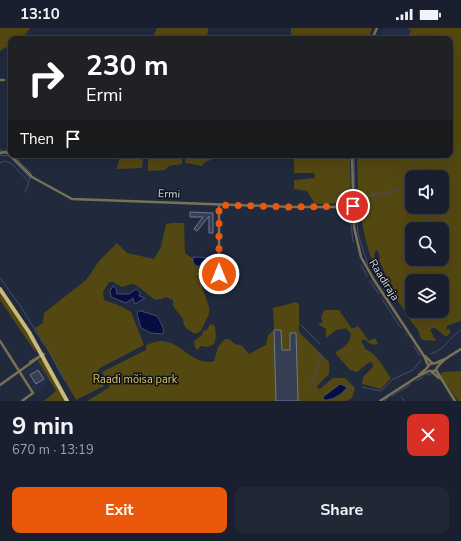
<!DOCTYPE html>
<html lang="en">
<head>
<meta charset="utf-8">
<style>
	body { margin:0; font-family:"Nunito Sans",sans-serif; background:#222736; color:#f1f3f6; height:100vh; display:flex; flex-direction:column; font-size:15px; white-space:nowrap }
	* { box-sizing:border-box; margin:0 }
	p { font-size:13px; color:#9fa2aa }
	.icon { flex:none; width:22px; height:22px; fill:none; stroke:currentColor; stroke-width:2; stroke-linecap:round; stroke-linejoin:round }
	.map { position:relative; height:373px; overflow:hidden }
	.side { display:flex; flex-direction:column; background:#191f2e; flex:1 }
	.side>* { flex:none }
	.banner { position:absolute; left:8px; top:8px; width:445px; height:122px; border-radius:8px; box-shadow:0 4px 16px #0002,0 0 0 1px #373d4a; background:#202124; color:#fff; overflow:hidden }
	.controls { position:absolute; left:405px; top:142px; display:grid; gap:8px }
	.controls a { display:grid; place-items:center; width:44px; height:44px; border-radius:8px; background:#191f2e; box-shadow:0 4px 16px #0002,0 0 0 1px #373d4a; font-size:20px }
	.pin { position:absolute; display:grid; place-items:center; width:34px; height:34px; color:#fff; margin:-17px; border:2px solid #fff; border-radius:50%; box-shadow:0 1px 4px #0007 }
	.me { position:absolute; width:44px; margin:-22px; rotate:0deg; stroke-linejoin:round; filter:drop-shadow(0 0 3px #0008) }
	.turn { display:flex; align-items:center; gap:14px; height:84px; padding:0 12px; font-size:18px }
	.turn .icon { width:52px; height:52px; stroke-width:2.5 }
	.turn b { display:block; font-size:28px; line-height:34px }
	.then { display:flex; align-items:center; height:38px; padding:0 12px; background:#0003; gap:8px; font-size:15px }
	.round { display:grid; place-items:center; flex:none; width:42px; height:42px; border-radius:8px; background:#222736 }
	.head { display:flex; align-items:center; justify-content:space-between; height:68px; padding:0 12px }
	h1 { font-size:24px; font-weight:700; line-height:30px }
	.action { display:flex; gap:8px; margin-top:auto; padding:8px 12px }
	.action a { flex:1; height:46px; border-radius:8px; background:#ea580c; color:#fff; font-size:16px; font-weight:700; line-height:46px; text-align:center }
	.action a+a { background:#222736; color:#f1f3f6 }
	.status { display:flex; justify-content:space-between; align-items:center; height:28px; padding:0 20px; background:#191f2e; direction:ltr }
	.status svg { height:11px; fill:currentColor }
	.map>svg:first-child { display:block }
	.built { fill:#242d48 }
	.green { fill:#534812; fill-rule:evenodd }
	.water { fill:#060e41; stroke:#444c73 }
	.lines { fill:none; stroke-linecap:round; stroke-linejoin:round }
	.stream { stroke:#444c73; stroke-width:1 }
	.building { fill:#363e54; stroke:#707a92 }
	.minor { stroke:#787255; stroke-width:2.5 }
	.major { stroke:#c8ba7d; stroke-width:4 }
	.route { stroke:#ea580c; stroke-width:7; stroke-dasharray:0 12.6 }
	.labels { text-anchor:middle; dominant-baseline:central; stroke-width:3; stroke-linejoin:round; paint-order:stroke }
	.street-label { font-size:11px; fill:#d5dbe8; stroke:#0e121b }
	.park-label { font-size:11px; fill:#dfc862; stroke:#0e121b }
</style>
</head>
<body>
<div class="status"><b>13:10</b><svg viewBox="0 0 49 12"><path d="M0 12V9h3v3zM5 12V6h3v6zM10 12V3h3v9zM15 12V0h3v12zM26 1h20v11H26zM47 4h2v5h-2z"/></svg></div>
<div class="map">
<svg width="461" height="373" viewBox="0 0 461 373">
	<rect width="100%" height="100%" fill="#21293d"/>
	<g class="built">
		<polygon points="383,0 407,0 411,2 407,11 379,11"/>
		<polygon points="38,333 50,353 36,364 23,345"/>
	</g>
	<g class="green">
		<path d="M0,0h30c-4,8 -10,11 -19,11v5l-11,7z"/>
		<polygon points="157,0 208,0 207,11 152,11"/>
		<polygon points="291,0 372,0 369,11 291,11"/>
		<path d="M407,0h54v293l-14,5 -1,4 3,-1 2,3 -4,4h-2l-10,-8h-3l-2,2 6,11 -13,-1 -3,-3 -2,-7 -8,-10 -6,-10 -11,-16 -1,-10h-2l-11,-24 1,-3 -2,-6 -2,-1 -2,5 14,29c-15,-6 -26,-55 -27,-71l2,-1v-3h4l-1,-7 -5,-3 -3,-5 -1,-39h93v-116h-43l4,-9zM412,149h30v30h-30zM412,201h30v30h-30zM412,253h30v30h-7l-3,5 -9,2 8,-7h-15v4l-4,-2z"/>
		<polygon points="120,127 143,127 142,140 117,141"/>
		<polygon points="148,127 182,127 182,136 169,138 165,142 148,143"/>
		<polygon points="186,127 213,127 213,130 211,132 205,134 202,138 185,135"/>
		<polygon points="294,127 350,127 351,175 315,176 307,163 294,161 294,152 315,150 314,145 294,145"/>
		<polygon points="172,195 184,195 185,225 192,230 196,238 200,238 201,234 204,233 211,235 213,241 213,260 202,250 199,250 209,279 209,286 201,303 195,306 187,301 184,297 183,291 173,278 173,272 166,269 161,271 155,272 136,257 132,256 122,259 113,254 109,254 103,264 104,272 118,277 131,284 144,317 100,340 97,345 104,358 76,372 35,300 43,295 44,285 86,252 100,232 117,215 127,225 154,231 161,219 166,196"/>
		<path d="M0,264c7,10 38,52 36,61l-36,-53z"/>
		<path d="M296,274l3,2v28l30,30v12l-11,11 -1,3 2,1 2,-1 12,-10h12l10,10 -3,10 -6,3h-259l23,-14 -8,-15 44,-22v-5c4,-1 9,-4 14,-4 21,-1 33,26 54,20l4,-14 7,-8h4l6,5 7,2 7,8 17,-9 2,-10 6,-5 -1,-22z"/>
		<path d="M324,282h15l13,19 6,-3 11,15 6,-3 3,6c-6,2 -10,-1 -13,-5l-4,2 5,9c8,0 19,20 25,28l-10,11 -19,-5 1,-7 10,-10 -1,-5 -4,1 -11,9 -7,-2 -14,-16v-2c7,-4 14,-8 15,-18l-5,-6 -10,2 -10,8v-9l-8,-5 5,-2 -2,-4z"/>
		<polygon points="210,296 215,298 216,309 214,316 208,319 201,318 197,322 195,319 194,313 202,307 203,303 207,302"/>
		<polygon points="40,331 43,332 65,373 44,373 56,363 38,333"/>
		<polygon points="461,343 461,373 458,373 440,347 443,344"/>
	</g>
	<g class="water">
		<polygon points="193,229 212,230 216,229 217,237 204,233 202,234 200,238 196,238 193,234"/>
		<polygon points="113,258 116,260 117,266 129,266 136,261 140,264 139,268 145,270 135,276 133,270 126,275 111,269 110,263"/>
		<path d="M141,283l16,5c3,6 8,12 6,18l-12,-1 -10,-5 -4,-14 1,-3z"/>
		<path d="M340,356l7,3c-4,7 -15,14 -23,13l-1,-3z"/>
	</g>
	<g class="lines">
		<g class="stream">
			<polyline points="5,122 11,124"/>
			<polyline points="0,123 2,122"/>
			<polyline points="0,127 9,128 30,150 30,152"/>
			<polyline points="13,127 31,145"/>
			<polyline points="354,127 355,165"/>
			<polyline points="0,135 5,133 11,135 29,154 25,164"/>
			<polyline points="407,159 412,163"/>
			<polyline points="361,169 401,162"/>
			<polyline points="424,179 432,196"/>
			<polyline points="356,182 358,206 368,237"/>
			<polyline points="350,187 353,214"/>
			<polyline points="428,201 448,182"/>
			<polyline points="361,237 367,248"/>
			<polyline points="0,250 21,279 45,318"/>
			<polyline points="370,253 379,266"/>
			<polyline points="382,271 401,300"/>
			<polyline points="301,297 319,315"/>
			<polyline points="405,305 407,308"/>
			<polyline points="414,318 420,328"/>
			<polyline points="47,320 65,353"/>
			<path d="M431,326c15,-5 17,-16 30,-24"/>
			<polyline points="426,347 433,346"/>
			<polyline points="416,353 423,349"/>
			<polyline points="311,357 322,328 314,321"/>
			<polyline points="346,359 353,359"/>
			<polyline points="362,359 381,363 393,351 413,342 421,332"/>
			<polyline points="392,368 411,356"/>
			<polyline points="401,369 405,373"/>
			<polyline points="384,373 388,370"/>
		</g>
	</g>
	<g class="building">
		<polygon points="190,184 213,185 213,205 209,205 209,188 197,203 194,201 203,189 190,189"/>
		<polygon points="274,302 281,302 282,322 290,322 290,305 296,305 298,373 276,373"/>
		<polygon points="38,342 44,351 36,356 30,347"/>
	</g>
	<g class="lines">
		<g class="minor">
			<polyline points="372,11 377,0"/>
			<polyline points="0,52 4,52"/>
			<polyline points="0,125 4,124 8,125 32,149 72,171 292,179 353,179"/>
			<polyline points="352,127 354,199 361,229 374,252 424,328 428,337"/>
			<polyline points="219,246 219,177"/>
			<polyline points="0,313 33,365 22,373"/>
			<polyline points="425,328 432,335"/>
			<polyline points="30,334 44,326"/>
			<polyline points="436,342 455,373"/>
			<polyline points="432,344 439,350"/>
			<polyline points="419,347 426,341 430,336 436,335 445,331"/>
			<polyline points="0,357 42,327"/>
			<path d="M380,373l37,-24 12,-6h6c5,-10 16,-16 26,-22"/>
		</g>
		<polyline class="major" points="0,261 29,304 67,373"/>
	</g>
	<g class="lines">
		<polyline class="route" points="219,246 219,177 292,179 353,178"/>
	</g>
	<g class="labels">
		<g class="street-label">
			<text transform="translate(169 166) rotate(2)">Ermi</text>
			<text transform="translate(384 252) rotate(58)">Raadiraja</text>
		</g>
		<g class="park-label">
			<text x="135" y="351">Raadi mõisa park</text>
		</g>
	</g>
</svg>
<div class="controls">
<a><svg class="icon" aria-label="sound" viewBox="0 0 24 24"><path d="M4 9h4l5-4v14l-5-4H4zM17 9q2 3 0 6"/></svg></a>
<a><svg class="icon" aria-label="search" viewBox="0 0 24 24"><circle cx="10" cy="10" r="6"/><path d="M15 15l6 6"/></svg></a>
<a><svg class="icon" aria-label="layers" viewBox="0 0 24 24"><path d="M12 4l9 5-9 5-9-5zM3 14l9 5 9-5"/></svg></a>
</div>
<div class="pin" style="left:353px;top:178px;background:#d93025"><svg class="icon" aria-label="arrive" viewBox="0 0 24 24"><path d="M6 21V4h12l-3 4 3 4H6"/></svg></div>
<svg class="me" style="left:219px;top:246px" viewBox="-20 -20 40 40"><circle r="17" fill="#ea580c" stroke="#fff" stroke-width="3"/><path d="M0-11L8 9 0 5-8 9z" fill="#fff"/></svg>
<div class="banner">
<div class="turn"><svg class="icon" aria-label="right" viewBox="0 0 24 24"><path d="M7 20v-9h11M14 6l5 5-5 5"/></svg><div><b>230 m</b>Ermi</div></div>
<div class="then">Then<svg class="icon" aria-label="arrive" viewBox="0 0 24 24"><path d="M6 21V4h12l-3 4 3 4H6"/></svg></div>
</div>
</div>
<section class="side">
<div class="head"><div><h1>9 min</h1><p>670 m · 13:19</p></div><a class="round" style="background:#d93025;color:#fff"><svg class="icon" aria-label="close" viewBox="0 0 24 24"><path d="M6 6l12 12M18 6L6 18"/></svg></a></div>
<div class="action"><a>Exit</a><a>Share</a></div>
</section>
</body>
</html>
